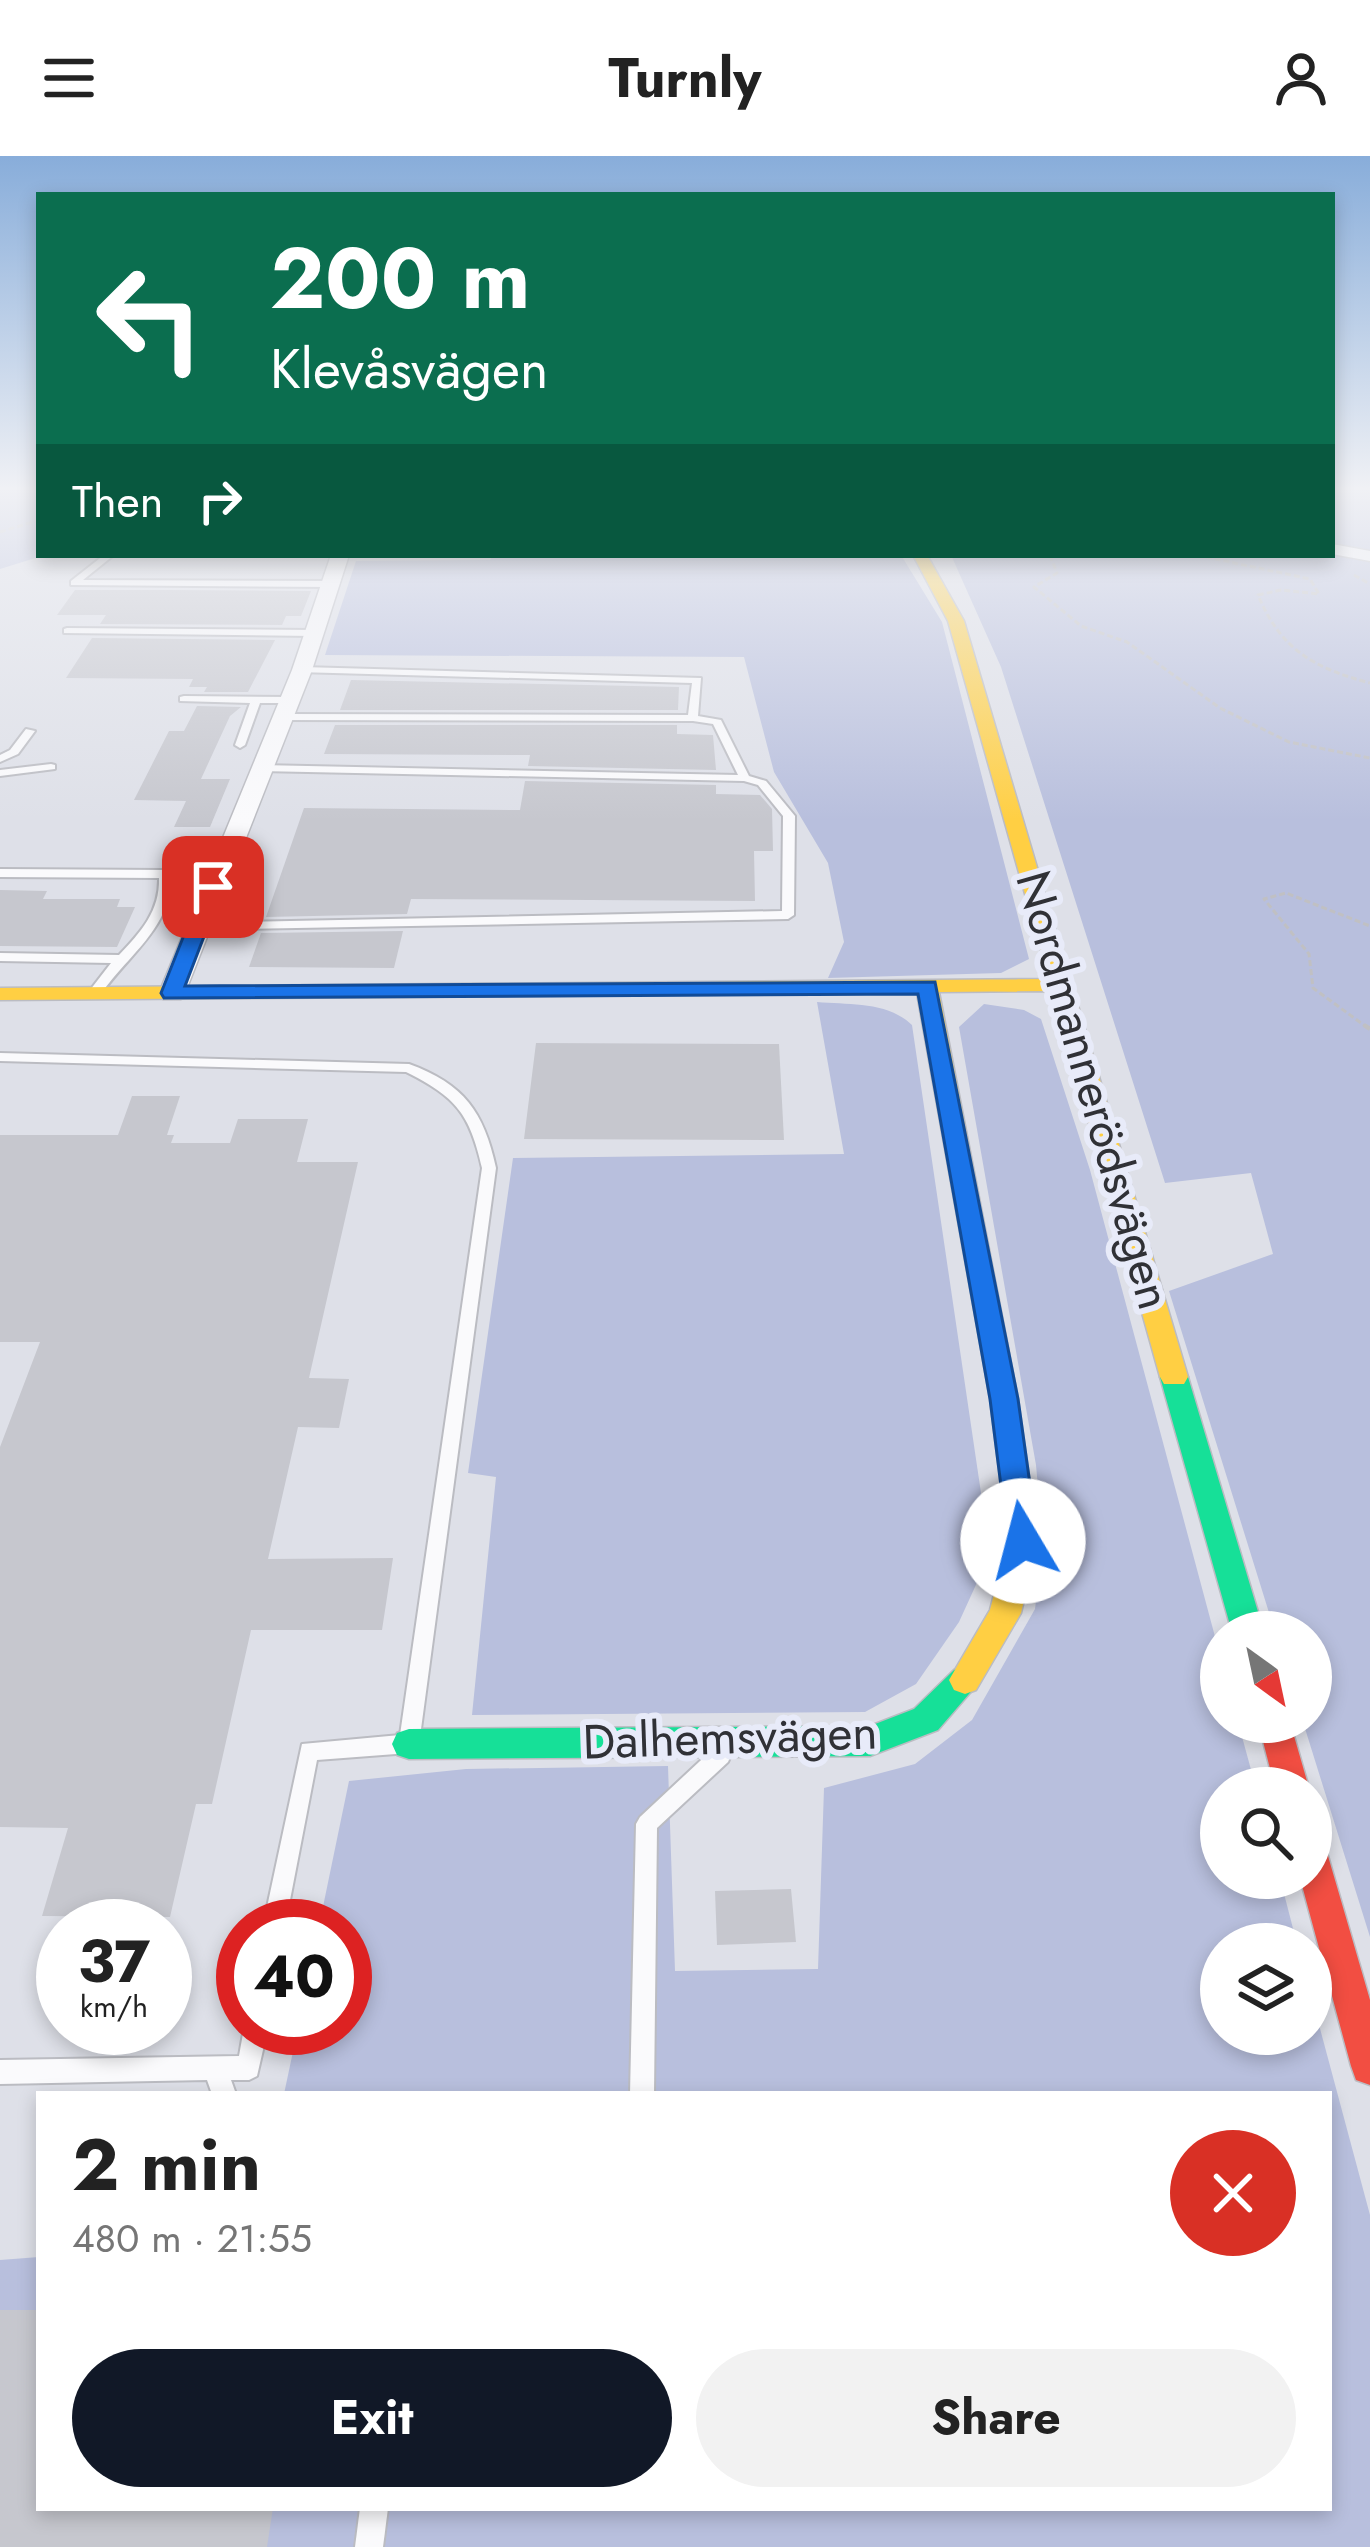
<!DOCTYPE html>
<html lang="en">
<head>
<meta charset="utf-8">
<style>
	body { margin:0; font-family:Jost,sans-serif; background:#f2f2f2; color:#222; height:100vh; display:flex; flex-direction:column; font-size:45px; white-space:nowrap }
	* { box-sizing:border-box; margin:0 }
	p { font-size:39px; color:#767676 }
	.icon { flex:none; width:66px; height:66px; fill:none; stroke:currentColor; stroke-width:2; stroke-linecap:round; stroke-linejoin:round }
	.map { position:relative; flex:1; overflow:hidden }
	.panel { position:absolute; left:36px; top:1935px; width:1296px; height:420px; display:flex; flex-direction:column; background:#fff; border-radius:0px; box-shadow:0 6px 18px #0003 }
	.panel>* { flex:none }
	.banner { position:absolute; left:36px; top:36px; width:1299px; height:366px; border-radius:0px; box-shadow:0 6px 18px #0003; background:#0b6e4f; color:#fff; overflow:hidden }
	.needle { width:78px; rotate:147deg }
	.controls { position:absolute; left:1200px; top:1455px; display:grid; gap:24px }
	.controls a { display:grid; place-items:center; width:132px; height:132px; border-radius:50%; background:#fff; box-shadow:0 6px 18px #0003; font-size:60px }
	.speed { position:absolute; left:36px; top:1743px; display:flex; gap:24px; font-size:60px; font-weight:700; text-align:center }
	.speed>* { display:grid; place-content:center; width:156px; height:156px; border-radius:50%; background:#fff; box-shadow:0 6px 18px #0003; line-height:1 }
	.speed small { font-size:30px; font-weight:400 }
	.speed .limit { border:18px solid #d22; background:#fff; color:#111 }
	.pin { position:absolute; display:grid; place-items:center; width:102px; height:102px; color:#fff; margin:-51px; border-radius:24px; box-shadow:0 6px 18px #0006 }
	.me { position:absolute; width:132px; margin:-66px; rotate:352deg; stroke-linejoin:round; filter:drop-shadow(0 0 9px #0008) }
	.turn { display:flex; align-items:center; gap:42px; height:252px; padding:0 36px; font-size:54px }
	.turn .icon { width:156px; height:156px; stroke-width:2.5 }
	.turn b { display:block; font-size:84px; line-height:102px }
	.then { display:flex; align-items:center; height:114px; padding:0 36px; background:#0003; gap:24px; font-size:45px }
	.round { display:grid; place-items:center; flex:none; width:126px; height:126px; border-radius:63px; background:#f2f2f2 }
	.headline { display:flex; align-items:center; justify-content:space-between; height:204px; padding:0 36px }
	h1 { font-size:72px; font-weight:700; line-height:90px }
	.primary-button { display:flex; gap:24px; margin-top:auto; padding:24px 36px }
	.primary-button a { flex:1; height:138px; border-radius:72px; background:#111827; color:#fff; font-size:48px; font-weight:700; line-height:138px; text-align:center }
	.primary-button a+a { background:#f2f2f2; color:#222 }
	header { display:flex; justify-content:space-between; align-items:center; height:156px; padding:0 36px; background:#fff; font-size:54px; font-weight:700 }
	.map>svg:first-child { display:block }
	.forest { fill:#b8bfdd }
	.building { fill:#c6c7ce }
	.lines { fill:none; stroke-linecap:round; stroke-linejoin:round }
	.lane-casing { stroke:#bbbcc2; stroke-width:4 }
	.street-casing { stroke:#bbbcc2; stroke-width:3 }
	.fast-casing { stroke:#bbbcc2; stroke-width:3 }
	.slow-casing { stroke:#bbbcc2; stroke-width:3 }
	.jam-casing { stroke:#bbbcc2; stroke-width:3 }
	.path-far1 { stroke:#c0c0c3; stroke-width:3; stroke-dasharray:6 3; stroke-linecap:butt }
	.path { stroke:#c0c0c3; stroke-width:4.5; stroke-dasharray:10 6; stroke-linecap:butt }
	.lane { fill:#fafafc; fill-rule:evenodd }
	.street { fill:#fafafc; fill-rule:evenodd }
	.fast { fill:#16e098; fill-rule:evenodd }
	.slow { fill:#ffcf43; fill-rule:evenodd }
	.jam { fill:#f24e42; fill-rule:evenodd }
	.route { fill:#1a73e8; stroke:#114b97; stroke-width:3 }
	.labels { text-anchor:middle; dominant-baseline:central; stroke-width:12; stroke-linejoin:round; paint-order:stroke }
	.street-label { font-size:48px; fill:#303136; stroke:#e8ebf9 }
</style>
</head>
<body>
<header><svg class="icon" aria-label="menu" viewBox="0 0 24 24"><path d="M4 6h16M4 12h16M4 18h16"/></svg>Turnly<svg class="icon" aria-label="person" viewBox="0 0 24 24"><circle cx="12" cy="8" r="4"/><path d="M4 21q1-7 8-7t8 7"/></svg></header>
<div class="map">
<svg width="1370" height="2391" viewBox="0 0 1370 2391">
	<rect width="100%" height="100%" fill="#dee0e8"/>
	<g class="forest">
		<polygon points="0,330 39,330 39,399 45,399 0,413"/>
		<polygon points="1332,330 1370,330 1370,1781 1303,1566 1311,1566 1311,1476 1275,1476 1169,1135 1273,1098 1251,1017 1165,1027 1001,511 951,399 1332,399"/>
		<polygon points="493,399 901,399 942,466 1029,803 1001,817 828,822 844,786 828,707 774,616 744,501 325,499 356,405 490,404"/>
		<path d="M817,846c33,3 70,-1 95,23l78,529 -31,68 -43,62 -51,28 -393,3 24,-238 -28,-4 45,-315 331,-4z"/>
		<polygon points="984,848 1024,854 1041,863 1090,1014 1221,1503 1221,1566 1238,1566 1256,1632 1221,1632 1221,1722 1280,1722 1297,1788 1221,1788 1221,1878 1311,1878 1311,1839 1370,2059 1370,2391 0,2391 0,2104 39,2101 39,2352 1329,2352 1329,1938 284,1938 298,1872 345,1872 345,1770 319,1770 349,1625 466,1613 668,1610 675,1815 818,1813 824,1632 915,1608 972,1564 1035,1453 1043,1386 1036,1309 959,871"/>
	</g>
	<g class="building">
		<polygon points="75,434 167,434 311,435 301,460 286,460 282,469 100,468 106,459 57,459"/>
		<polygon points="92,482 275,484 248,536 204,536 207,531 189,531 193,523 66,522"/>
		<polygon points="351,524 679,531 678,554 340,554"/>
		<polygon points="197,550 241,551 230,560 201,623 230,623 210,671 174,671 186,645 134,644 169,575 184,575"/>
		<polygon points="335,569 677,569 677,578 713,579 716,614 528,610 530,599 324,598"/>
		<polygon points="525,625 716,629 716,638 760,639 772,653 773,695 754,695 755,745 411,743 407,758 266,761 304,652 520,654"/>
		<polygon points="0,734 47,735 43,743 120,743 117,751 135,751 117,791 0,790"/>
		<polygon points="403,775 394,812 249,811 261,777"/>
		<polygon points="536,887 779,888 784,984 524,983"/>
		<polygon points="132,940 180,940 167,979 174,979 171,987 230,987 238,963 308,963 297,1006 358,1006 309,1222 349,1223 339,1272 298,1271 268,1403 393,1402 382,1474 251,1474 212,1648 196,1648 170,1761 42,1760 68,1672 0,1671 0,1291 40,1186 0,1186 0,979 118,979"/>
		<polygon points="791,1733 796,1786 717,1789 715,1735"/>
		<polygon points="0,2154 39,2154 39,2352 273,2352 267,2391 0,2391"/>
	</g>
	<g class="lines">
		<defs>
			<g id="lane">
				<polygon points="104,399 114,399 83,424 332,425 337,428 332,431 71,429 71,425"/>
				<polygon points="67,472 314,474 319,477 314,480 64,477 64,473"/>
				<polygon points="302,511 701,522 698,560 721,564 749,620 766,625 795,660 794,759 788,763 193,774 191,771 197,767 782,755 783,660 758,629 744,625 260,615 255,612 260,609 738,619 713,568 693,565 282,564 277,561 282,558 688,559 692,527 298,516 297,514"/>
				<polygon points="184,540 290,541 295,544 290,547 260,547 245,589 240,592 235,589 250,547 180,545 180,541"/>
				<polygon points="26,573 35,575 18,598 0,606 0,599 10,594"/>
				<polygon points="51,608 55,609 55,613 0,620 0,614"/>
				<path d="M0,713l165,1 6,4c2,54 -45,82 -72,123l-5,1 -7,-4 24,-31 -111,-2v-8l119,2c22,-23 41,-44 40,-77l-159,-1z"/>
				<path d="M0,897l409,11c55,20 75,48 87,104l-77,576 -3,7 -7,2 -92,7 -32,166h-22l39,-182 98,-9 82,-567c-12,-54 -26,-71 -76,-96l-406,-11z"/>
				<polygon points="721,1590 728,1592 731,1599 728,1606 657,1672 654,1938 630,1938 636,1668 640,1661 714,1592"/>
				<polygon points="244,1872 268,1872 257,1920 249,1924 231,1924 236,1938 212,1938 207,1924 0,1928 0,1904 239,1900"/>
				<polygon points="360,2352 388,2352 383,2391 355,2391"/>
			</g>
			<g id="street">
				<polygon points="1332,388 1370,395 1370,405 1332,398"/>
				<polygon points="331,399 349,399 312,514 185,837 181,843 163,843 159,837 292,514"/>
			</g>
			<g id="fast">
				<polygon points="1174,1211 1184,1214 1188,1221 1264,1476 1232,1476 1160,1221 1164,1214"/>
				<polygon points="965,1510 976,1514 981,1524 938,1574 870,1600 409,1603 397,1599 392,1588 397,1577 409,1573 870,1570 914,1553 954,1514"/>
			</g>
			<polygon id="slow" points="913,399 927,399 964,465 1188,1221 1184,1228 1164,1228 1160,1221 1052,835 939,836 1018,1243 1038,1385 1021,1457 976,1534 965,1538 954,1534 949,1524 990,1454 1008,1385 990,1243 917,837 0,844 0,832 1049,823 948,465"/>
			<g id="jam">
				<polygon points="1258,1566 1290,1566 1309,1632 1275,1632"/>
				<polygon points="1311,1683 1323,1688 1328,1700 1370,1844 1370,1929 1356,1924 1351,1910 1300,1722 1311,1722"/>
			</g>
		</defs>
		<use href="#lane" class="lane-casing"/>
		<use href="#street" class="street-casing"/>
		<use href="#fast" class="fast-casing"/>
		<use href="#slow" class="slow-casing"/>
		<use href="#jam" class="jam-casing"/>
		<g class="path-far1">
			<polyline points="0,376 39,364"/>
			<polyline points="1050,399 1057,417 1034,431 1081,470 1127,486 1220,552 1289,586 1370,602"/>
			<path d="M1197,399l113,24 9,15 -38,-4 -23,5c23,55 56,73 112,88"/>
			<polyline points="1354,419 1370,428"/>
			<polyline points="1368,872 1313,832 1309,798 1264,743 1286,737 1370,770"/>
		</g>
		<polyline class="path" points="1364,869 1370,873"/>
		<use href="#lane" class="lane"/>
		<use href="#street" class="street"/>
		<use href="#fast" class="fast"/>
		<use href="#slow" class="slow"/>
		<use href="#jam" class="jam"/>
	</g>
	<linearGradient id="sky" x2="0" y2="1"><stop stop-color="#88adda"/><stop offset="0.5" stop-color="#f0f1f5"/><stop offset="1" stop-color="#f0f1f5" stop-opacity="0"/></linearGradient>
	<rect width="1370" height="665" fill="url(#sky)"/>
	<polygon class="route" points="213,725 223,731 185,830 935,826 1018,1243 1038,1385 1034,1394 1023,1398 1008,1385 990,1243 918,838 164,842 161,837 203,731"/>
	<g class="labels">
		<g class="street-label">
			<text transform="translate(1094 934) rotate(74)">Nordmannerödsvägen</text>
			<text transform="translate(730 1581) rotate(-2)">Dalhemsvägen</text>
		</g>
	</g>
</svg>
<div class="controls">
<a><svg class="needle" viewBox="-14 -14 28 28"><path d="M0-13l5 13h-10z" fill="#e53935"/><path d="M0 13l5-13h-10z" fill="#767676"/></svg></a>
<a><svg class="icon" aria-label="search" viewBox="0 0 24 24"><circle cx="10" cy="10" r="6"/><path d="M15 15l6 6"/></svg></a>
<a><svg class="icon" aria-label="layers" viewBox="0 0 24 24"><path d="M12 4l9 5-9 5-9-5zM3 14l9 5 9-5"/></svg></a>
</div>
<div class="speed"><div>37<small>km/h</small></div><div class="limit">40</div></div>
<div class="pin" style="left:213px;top:731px;background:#d93025"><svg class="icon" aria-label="arrive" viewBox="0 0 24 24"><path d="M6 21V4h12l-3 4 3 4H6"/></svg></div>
<svg class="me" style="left:1023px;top:1385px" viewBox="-20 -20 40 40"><circle r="19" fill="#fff"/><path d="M0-13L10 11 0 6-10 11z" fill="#1a73e8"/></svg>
<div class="banner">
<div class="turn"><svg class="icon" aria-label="left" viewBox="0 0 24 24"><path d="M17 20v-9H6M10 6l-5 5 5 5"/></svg><div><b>200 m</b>Klevåsvägen</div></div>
<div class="then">Then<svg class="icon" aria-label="right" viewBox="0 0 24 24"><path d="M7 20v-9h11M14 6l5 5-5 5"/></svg></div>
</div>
<section class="panel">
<div class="headline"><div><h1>2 min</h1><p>480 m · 21:55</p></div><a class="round" style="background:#d93025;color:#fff"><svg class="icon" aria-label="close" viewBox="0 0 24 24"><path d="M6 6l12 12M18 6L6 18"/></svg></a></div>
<div class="primary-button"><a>Exit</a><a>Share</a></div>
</section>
</div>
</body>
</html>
